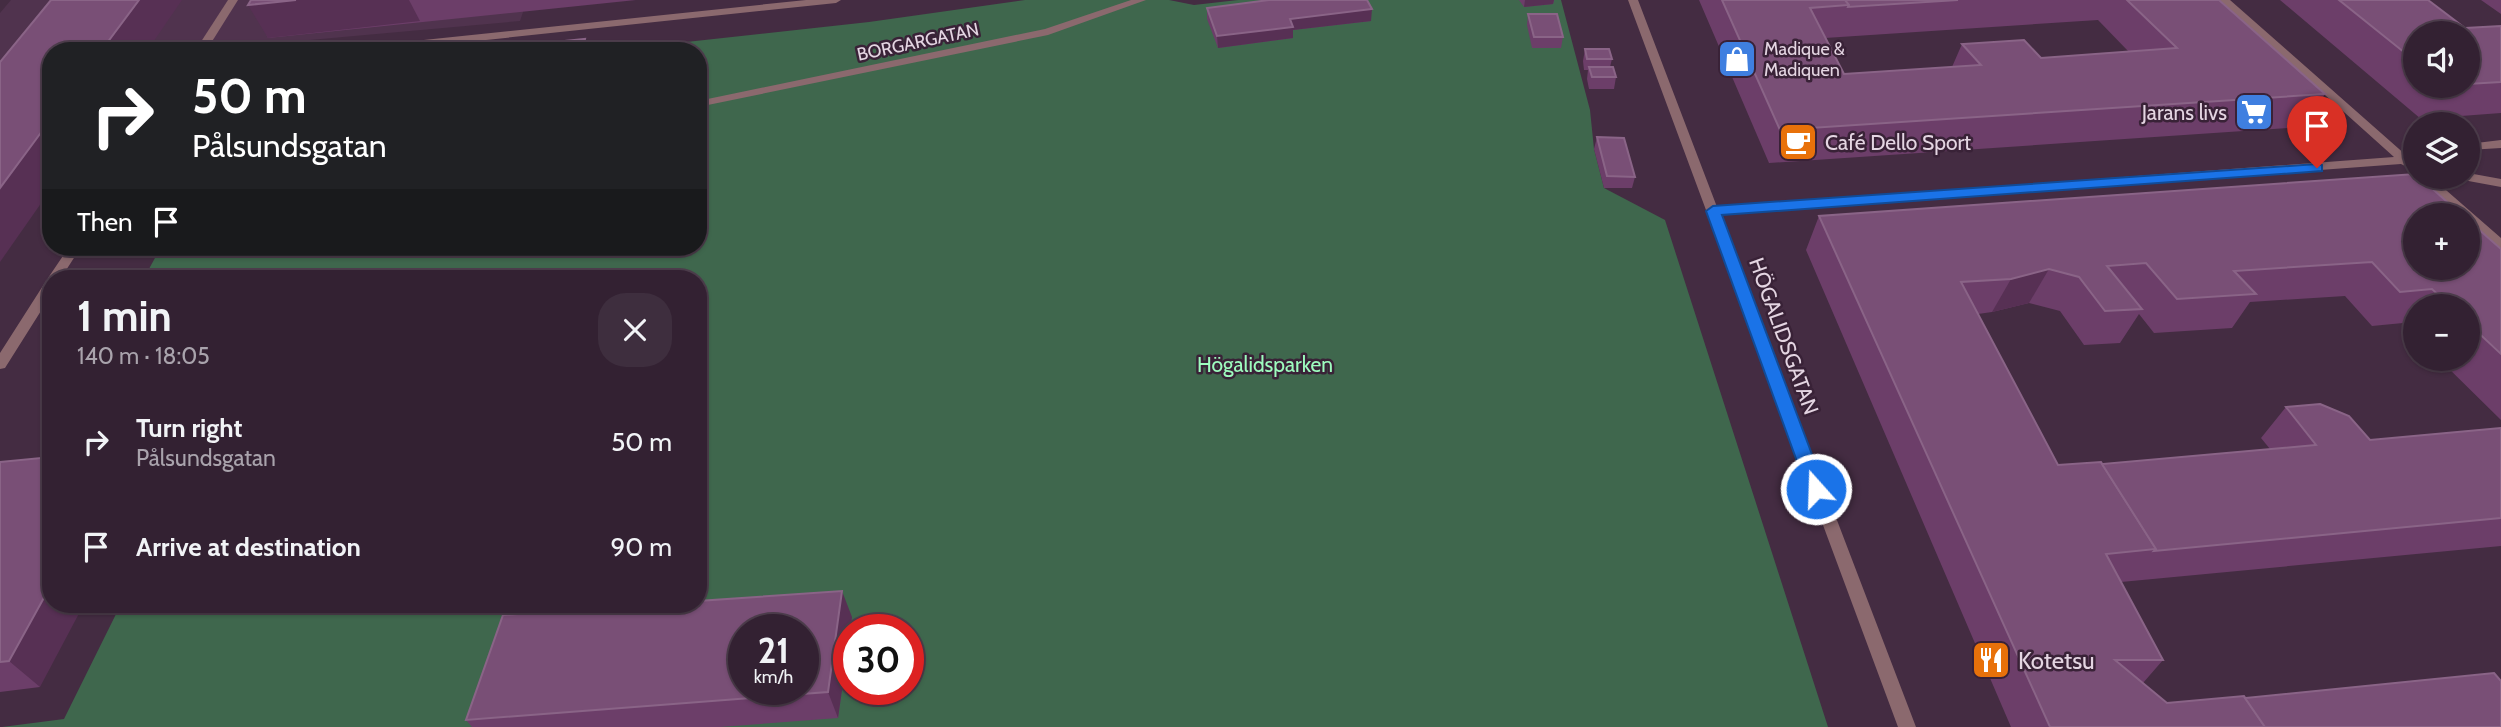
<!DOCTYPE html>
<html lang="en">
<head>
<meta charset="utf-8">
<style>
	body { margin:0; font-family:Cabin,sans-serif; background:#3e2e3e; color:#f1f3f6; height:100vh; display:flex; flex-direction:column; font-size:26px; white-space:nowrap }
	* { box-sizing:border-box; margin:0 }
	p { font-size:23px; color:#a9a3ac }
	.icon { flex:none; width:38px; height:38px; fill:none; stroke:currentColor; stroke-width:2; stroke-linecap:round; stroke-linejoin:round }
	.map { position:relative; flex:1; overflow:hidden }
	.panel { position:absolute; left:42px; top:270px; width:665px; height:343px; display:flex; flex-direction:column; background:#332132; border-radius:28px; box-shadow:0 2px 5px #0004,0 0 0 2px #4e3e4d }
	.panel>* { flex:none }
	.banner { position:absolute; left:42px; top:42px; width:665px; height:214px; border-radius:28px; box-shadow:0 2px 5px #0004,0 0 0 2px #4e3e4d; background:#202124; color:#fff; overflow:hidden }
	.tools { position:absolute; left:2403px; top:21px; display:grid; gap:14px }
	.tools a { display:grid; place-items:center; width:77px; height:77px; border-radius:50%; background:#332132; box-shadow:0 2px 5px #0004,0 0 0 2px #4e3e4d; font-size:35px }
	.speed { position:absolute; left:728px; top:614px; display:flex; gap:14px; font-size:35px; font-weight:700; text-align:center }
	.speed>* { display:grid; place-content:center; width:91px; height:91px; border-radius:50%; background:#332132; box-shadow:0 2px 5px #0004,0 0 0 2px #4e3e4d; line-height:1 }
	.speed small { font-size:18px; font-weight:400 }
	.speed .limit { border:10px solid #d22; background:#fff; color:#111 }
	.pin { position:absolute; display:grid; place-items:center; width:60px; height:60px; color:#fff; margin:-72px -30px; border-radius:50% 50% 50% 0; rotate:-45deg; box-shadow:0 0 7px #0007 }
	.pin .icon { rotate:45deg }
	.me { position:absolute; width:77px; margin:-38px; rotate:340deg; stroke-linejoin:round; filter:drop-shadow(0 0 5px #0008) }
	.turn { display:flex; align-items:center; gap:24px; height:147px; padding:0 35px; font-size:32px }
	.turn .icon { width:91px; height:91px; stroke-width:2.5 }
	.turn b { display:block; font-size:49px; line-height:60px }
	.then { display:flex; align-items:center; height:66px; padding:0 35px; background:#0003; gap:14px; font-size:26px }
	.round { display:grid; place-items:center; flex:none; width:74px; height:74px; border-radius:28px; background:#3e2e3e }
	.head { display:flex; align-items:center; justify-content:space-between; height:119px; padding:0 35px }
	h1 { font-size:42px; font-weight:700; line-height:52px }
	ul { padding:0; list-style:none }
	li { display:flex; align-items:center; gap:21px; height:105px; padding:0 35px }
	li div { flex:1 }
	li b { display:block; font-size:26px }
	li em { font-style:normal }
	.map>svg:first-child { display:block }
	.built { fill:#50334e }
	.green { fill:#3f674d; fill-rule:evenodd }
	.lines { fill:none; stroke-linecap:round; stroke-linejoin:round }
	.street { fill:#8b696e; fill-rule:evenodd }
	.wall { fill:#6c3e69; fill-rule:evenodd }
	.shaded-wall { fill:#573054 }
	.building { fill:#794f76; stroke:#8a6487; stroke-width:2; fill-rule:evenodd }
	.route { fill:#1a73e8; stroke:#114b97; stroke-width:2 }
	.labels { text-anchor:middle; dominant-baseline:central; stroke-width:5; stroke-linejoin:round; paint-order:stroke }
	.far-street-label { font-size:18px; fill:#e4d5e2; stroke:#392237 }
	.far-poi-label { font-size:18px; fill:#e4d5e2; stroke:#392237; text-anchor:start }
	.poi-label { font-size:21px; fill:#e4d5e2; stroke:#392237; text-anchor:end }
	.street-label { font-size:21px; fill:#e4d5e2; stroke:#392237 }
	.park-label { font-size:21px; fill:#9dfcbe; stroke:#392237 }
	.near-poi-label { font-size:24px; fill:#e4d5e2; stroke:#392237; text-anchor:start }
</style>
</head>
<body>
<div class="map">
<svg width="2501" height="727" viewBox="0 0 2501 727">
	<rect width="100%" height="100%" fill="#442c42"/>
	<polygon class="built" points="11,0 527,0 520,21 189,51 51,51 0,166 0,13"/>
	<path class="green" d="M1025,0h144l25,5 44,-5h323l29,110 4,39 10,39 61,32 163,507h-1826l62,-8 57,-115h577v-326h-554l17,-31h537v-196h-94l265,-29zM744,630h59v60h-59zM849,630h59v60h-59z"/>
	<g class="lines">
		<g class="street">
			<polygon points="228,0 238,0 206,51 195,51"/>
			<polygon points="806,0 841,0 836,3 381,51 342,51 347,48"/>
			<polygon points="1131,0 1146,0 1048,35 698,107 698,101 1045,29"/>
			<polygon points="1628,0 1638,0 1717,207 2394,157 2219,0 2230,0 2407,156 2415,155 2415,164 2409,168 2401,164 1720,214 1916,727 1898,727"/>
			<polygon points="2501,140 2501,148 2468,150 2468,144"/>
			<polygon points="2468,173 2501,179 2501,187 2463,180 2461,177 2468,177"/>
			<polygon points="2418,177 2431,177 2501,238 2501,249 2496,248 2468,222 2468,215 2460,215"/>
			<polygon points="69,247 81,247 61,278 51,278 51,295 5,368 0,369 0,353 46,281 50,280 48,278"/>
		</g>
	</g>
	<g class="wall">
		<polygon points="251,0 636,0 268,38"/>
		<polygon points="1519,0 1554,0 1553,4 1524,7"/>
		<path d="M1699,0h520l106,94 -22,33 -534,36zM2098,20l31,32 -88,6 -79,-14 -10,23 -108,7 -19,-36z"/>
		<path d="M2280,0h148l37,28 36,-2v87l-80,6zM2415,33h53v53h-53z"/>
		<polygon points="2481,0 2501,0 2501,14"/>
		<polygon points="1207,8 1371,21 1293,30 1293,38 1218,48 1207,19"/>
		<polygon points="1528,14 1563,37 1561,48 1532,48 1527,25"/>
		<polygon points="1585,49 1612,59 1610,67 1616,77 1614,89 1589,89 1587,79 1588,70 1584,70 1583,61"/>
		<polygon points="1597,137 1635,177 1632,188 1604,188 1594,149"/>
		<polygon points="1819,216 2501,249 2501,420 2439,359 2468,359 2468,306 2415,306 2415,334 2403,323 2372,326 2345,296 2250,302 2232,328 2154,333 2139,314 2120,343 2084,345 2060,311 2029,303 1992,312 1978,314 2058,465 2102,464 2270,449 2261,438 2286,407 2370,440 2501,428 2501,546 2121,582 2163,660 2143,683 2167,703 2245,698 2501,727 2011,727 1806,250"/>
		<polygon points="0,462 40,687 0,692"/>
		<polygon points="852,617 838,718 720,727 472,727 466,720"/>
	</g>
	<g class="shaded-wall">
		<polygon points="139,0 182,0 147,51 101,51"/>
		<polygon points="296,0 409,0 420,21 268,38 248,5"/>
		<polygon points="1525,0 1554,0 1553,4 1524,7"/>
		<polygon points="1372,9 1371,21 1293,30 1293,38 1218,48 1217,36 1290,19"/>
		<polygon points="585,39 590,51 582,51"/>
		<polygon points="51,119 51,189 0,262 0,188"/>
		<polygon points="2049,269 2029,303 1992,312 2011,279"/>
		<polygon points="51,585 51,604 84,604 40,687 9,661"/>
		<polygon points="842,591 852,617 850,630 849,630 849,641 838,718 828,692"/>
	</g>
	<g class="building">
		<polygon points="51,0 139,0 101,51 51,51 51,119 0,188 0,62"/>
		<polygon points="251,0 296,0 248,5"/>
		<polygon points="1269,0 1367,0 1372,9 1290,19 1293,27 1217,36 1207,8"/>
		<polygon points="1722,0 1845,0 1849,5 1810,8 1844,74 1981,65 1962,44 2024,40 2041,58 2177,48 2127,0 2219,0 2325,94 1780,130"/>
		<polygon points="1845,0 1958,0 1848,7 1849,5"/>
		<polygon points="2339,0 2428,0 2465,28 2501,26 2501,82 2468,84 2468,33 2415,33 2415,61"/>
		<polygon points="1528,14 1557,14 1563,37 1534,37"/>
		<polygon points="585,39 582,51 466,51"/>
		<polygon points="1585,49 1609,49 1612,59 1587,59"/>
		<polygon points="1589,67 1613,67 1616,77 1592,77"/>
		<polygon points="1597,137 1624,138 1635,177 1607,176"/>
		<polygon points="2415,174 2415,177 2419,177 2462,215 2415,215 2415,268 2468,268 2468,220 2501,249 2501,354 2468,323 2468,306 2450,306 2432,289 2400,292 2372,262 2234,271 2256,294 2177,299 2146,263 2107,266 2142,309 2105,311 2079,277 2049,269 2011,279 1961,282 2058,465 2101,462 2156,549 2106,554 2163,660 2115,660 2167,703 2244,696 2265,727 2050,727 1819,216"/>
		<polygon points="2320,404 2349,416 2370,440 2501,428 2501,518 2154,551 2156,549 2102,464 2316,445 2286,407"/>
		<polygon points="51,457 51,585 9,661 0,662 0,462"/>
		<path d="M842,591l-14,101 -362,28 37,-105 155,-11h40v-3zM744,630h59v60h-59z"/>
		<polygon points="2494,673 2501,681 2501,727 2265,727 2245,698"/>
	</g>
	<polygon class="route" points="2317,164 2322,165 2322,171 1722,215 1825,489 1822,493 1810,493 1807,489 1706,211 1713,206"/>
	<defs>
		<symbol id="shop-square" viewBox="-11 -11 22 22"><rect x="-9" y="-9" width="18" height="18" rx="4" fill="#3f7fe0" stroke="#392237"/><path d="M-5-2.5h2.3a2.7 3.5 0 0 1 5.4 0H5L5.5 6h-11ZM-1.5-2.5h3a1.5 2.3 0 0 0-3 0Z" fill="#fff"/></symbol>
		<symbol id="supermarket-square" viewBox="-11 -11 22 22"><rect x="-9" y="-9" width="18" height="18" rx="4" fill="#3f7fe0" stroke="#392237"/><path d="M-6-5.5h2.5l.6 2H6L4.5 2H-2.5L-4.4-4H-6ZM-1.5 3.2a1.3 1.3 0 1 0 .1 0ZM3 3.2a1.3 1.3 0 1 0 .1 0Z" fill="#fff"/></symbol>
		<symbol id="cafe-square" viewBox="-11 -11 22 22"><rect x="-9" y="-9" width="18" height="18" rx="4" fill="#e8710a" stroke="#392237"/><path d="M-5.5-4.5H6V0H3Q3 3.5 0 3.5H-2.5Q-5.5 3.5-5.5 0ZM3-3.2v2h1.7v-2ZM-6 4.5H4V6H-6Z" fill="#fff"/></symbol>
		<symbol id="restaurant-square" viewBox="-11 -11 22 22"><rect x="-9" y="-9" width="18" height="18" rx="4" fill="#e8710a" stroke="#392237"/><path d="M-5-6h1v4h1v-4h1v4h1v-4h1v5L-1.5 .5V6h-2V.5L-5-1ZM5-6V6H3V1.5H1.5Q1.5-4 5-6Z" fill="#fff"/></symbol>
	</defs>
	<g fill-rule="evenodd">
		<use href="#shop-square" x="1715" y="37" width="44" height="44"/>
		<use href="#supermarket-square" x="2232" y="90" width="44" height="44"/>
		<use href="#cafe-square" x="1776" y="120" width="44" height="44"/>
		<use href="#restaurant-square" x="1969" y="638" width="44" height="44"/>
	</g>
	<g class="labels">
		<g class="far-street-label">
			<text transform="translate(918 42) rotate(-12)">BORGARGATAN</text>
		</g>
		<g class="far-poi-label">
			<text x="1764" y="49">Madique &amp;<tspan x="1764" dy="21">Madiquen</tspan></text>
		</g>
		<g class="poi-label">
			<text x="2227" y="112">Jarans livs</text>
			<text x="1825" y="142" text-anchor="start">Café Dello Sport</text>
		</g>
		<g class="street-label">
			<text transform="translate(1784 336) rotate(70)">HÖGALIDSGATAN</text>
		</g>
		<g class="park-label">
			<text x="1265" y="364">Högalidsparken</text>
		</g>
		<g class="near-poi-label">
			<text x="2018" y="660">Kotetsu</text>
		</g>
	</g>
</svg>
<div class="tools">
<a><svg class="icon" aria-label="sound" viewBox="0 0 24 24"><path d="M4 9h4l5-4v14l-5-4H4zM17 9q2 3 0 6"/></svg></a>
<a><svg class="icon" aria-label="layers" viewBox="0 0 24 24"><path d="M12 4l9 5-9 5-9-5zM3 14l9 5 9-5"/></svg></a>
<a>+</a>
<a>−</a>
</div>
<div class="speed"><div>21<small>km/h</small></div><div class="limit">30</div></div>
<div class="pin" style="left:2317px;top:168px;background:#d93025"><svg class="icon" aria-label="arrive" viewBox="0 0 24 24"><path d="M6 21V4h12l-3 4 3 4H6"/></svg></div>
<svg class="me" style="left:1816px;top:489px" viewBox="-20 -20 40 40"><circle r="17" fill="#1a73e8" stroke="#fff" stroke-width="3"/><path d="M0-11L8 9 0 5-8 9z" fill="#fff"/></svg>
<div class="banner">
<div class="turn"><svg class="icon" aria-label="right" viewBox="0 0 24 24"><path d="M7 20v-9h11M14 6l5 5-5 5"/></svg><div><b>50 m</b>Pålsundsgatan</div></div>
<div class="then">Then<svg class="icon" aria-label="arrive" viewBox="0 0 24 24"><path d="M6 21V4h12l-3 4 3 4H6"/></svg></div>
</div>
<section class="panel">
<div class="head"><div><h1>1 min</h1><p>140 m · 18:05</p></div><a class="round"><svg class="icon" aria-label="close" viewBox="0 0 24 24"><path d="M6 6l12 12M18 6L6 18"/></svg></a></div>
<ul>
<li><svg class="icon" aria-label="right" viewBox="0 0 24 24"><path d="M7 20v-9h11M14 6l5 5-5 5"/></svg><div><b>Turn right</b><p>Pålsundsgatan</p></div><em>50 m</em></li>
<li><svg class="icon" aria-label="arrive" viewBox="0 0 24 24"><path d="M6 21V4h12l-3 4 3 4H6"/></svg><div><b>Arrive at destination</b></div><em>90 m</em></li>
</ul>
</section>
</div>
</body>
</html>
